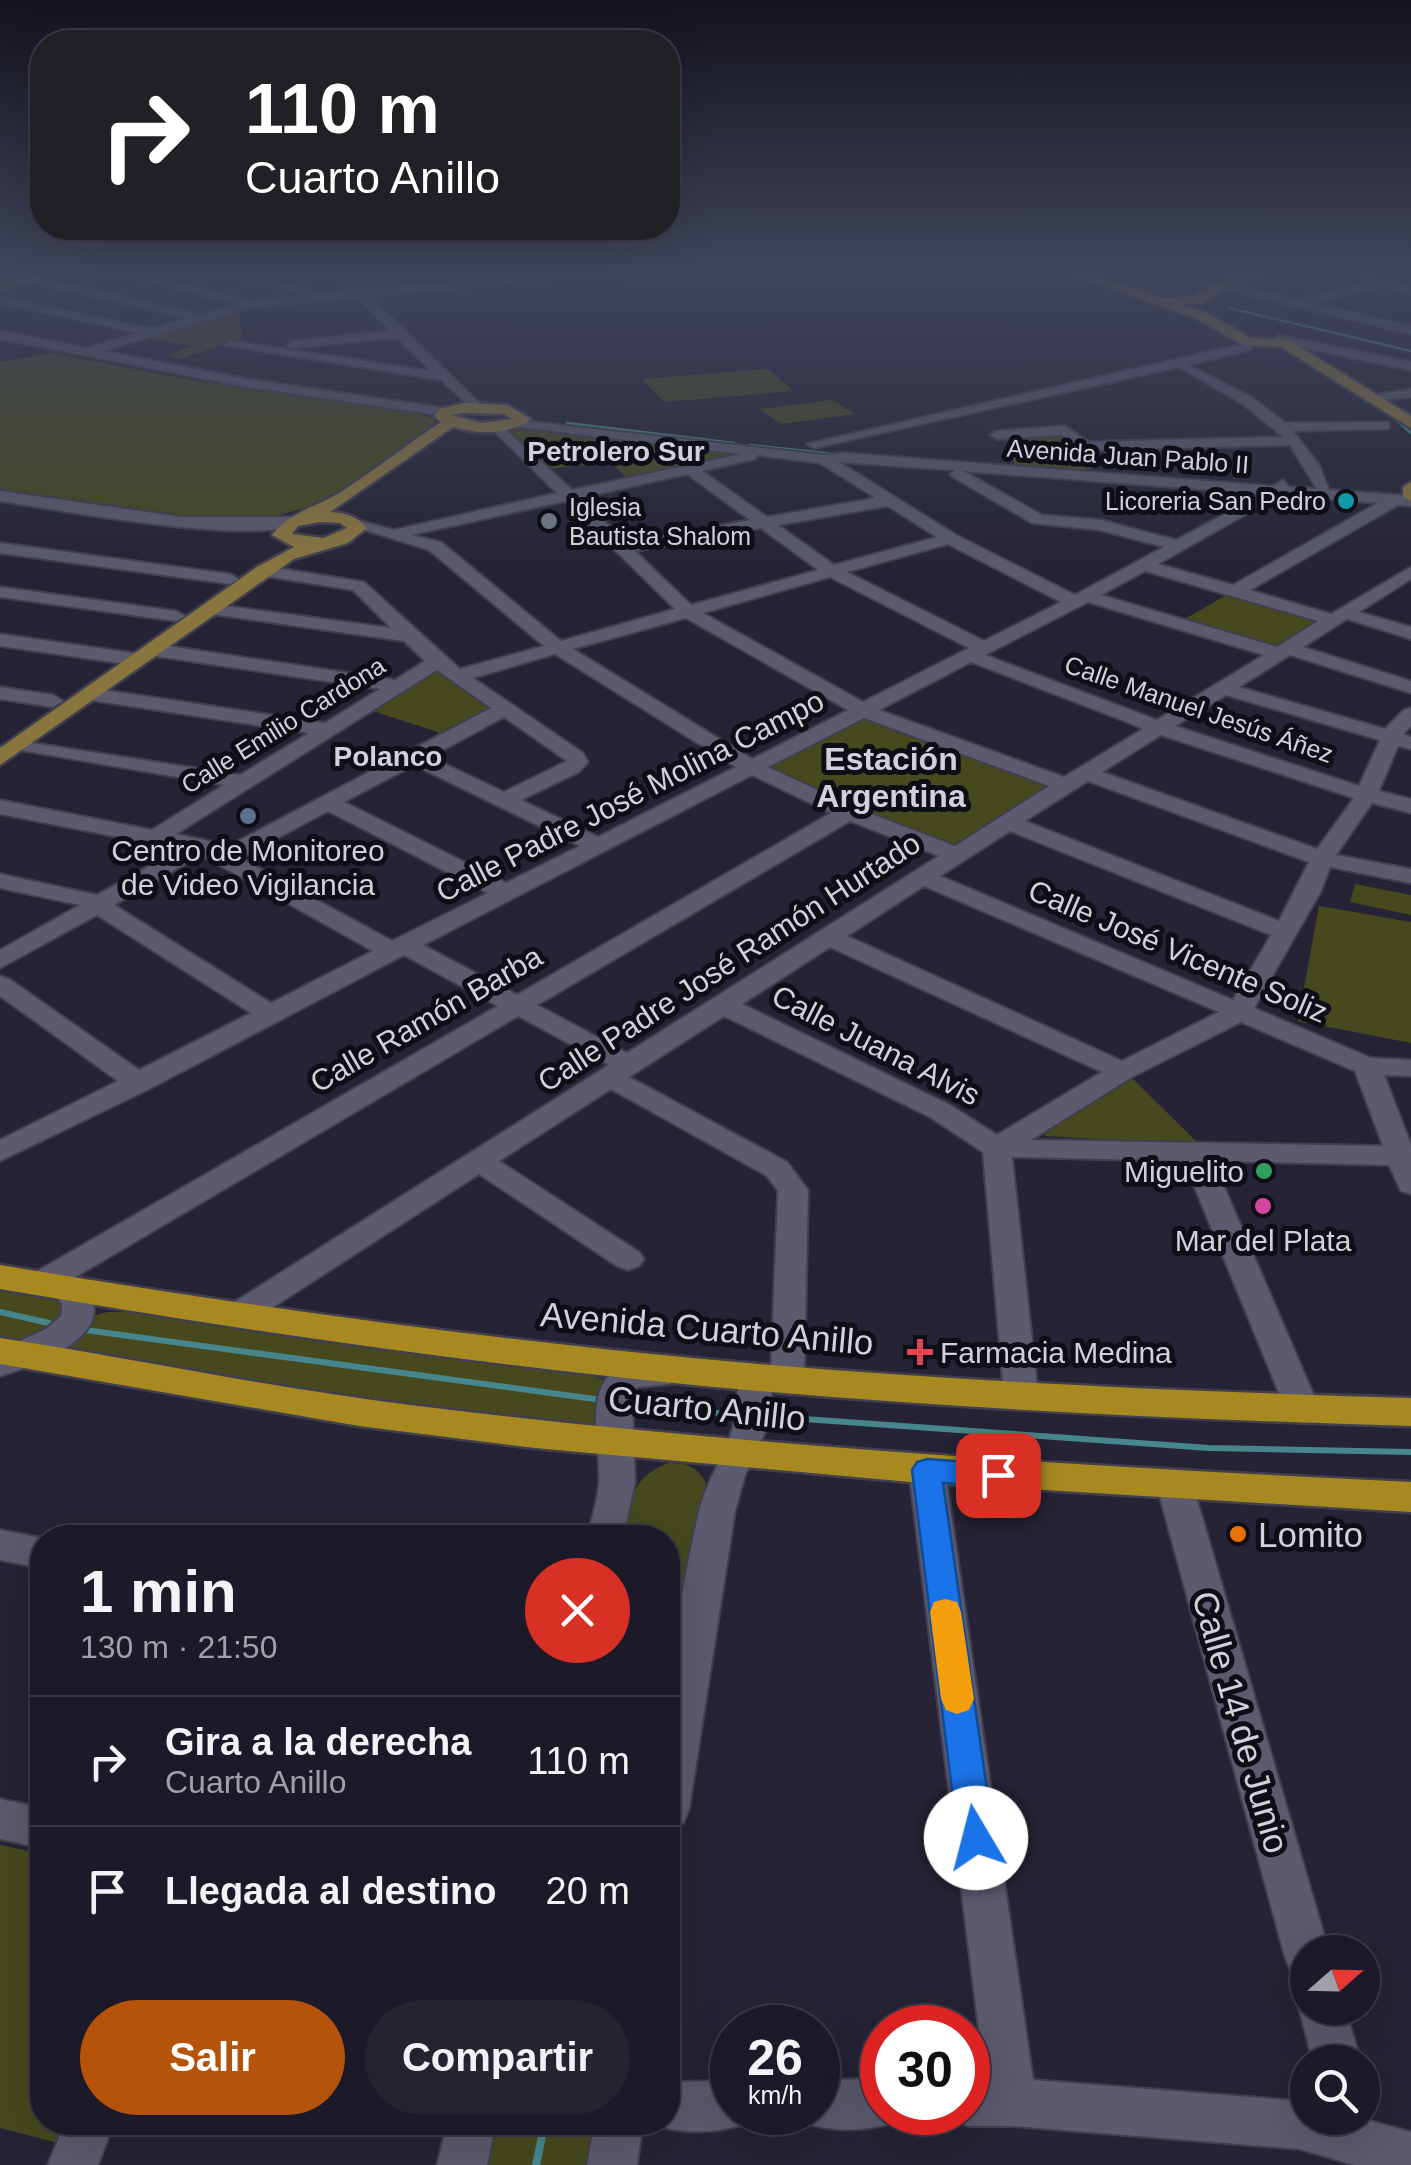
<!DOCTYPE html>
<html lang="es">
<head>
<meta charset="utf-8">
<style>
	body { margin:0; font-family:Helvetica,sans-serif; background:#252330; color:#f1f3f6; height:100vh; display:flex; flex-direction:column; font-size:38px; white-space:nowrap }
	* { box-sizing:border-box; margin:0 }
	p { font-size:32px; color:#a0a1a8 }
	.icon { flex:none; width:55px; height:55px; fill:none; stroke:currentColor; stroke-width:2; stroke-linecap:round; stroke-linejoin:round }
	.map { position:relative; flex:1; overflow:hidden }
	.panel { position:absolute; left:30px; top:1525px; width:650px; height:610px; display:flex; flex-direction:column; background:#1c1a28; border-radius:40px; box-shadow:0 10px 40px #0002,0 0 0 2px #3a3845 }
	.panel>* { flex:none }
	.guide { position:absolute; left:30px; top:30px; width:650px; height:210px; border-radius:40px; box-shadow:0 10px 40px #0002,0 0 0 2px #3a3845; background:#202124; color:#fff; overflow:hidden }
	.needle { width:65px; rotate:70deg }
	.controls { position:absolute; left:1290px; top:1935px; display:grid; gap:20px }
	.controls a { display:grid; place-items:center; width:90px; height:90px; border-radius:50%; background:#1c1a28; box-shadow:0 10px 40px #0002,0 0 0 2px #3a3845; font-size:50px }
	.speed { position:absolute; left:710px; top:2005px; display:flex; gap:20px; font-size:50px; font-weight:700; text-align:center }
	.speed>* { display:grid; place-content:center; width:130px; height:130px; border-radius:50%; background:#1c1a28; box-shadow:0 10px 40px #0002,0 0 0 2px #3a3845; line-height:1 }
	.speed small { font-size:25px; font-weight:400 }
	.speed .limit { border:15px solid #d22; background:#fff; color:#111 }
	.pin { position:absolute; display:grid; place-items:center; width:85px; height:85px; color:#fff; margin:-42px; border-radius:20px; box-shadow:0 5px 15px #0006 }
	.me { position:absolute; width:110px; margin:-55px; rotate:352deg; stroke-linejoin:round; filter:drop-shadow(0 0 8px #0008) }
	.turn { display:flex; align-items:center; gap:35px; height:210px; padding:0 50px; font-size:45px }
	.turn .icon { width:130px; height:130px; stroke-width:2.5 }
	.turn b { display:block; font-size:70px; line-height:85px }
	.round { display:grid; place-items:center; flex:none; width:105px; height:105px; border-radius:52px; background:#252330 }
	.headline { display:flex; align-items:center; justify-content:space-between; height:170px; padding:0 50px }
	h1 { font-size:60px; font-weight:800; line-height:75px }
	.action { display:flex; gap:20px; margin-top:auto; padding:20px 50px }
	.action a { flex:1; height:115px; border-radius:60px; background:#b45309; color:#fff; font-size:40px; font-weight:800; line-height:115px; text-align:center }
	.action a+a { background:#252330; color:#f1f3f6 }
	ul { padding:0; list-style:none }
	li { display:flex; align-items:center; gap:30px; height:130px; padding:0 50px; border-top:2px solid #3a3845 }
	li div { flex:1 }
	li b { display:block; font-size:38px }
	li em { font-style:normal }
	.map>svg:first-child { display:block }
	.green { fill:#46491e }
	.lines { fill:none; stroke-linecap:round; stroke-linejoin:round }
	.stream-far2 { stroke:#47868c; stroke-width:2.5 }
	.stream-far1 { stroke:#47868c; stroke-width:6 }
	.stream { stroke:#47868c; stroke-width:8 }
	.minor-casing { stroke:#413f4e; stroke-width:4 }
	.major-casing { stroke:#413f4e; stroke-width:5 }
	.highway-casing { stroke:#413f4e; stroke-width:5 }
	.minor { fill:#5b5a6e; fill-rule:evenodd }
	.major { fill:#89763f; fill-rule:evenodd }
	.highway { fill:#a88920; fill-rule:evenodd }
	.route { fill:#1a73e8; stroke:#114b97; stroke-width:2.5 }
	.slow { fill:#f59e0b }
	.culture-dot { fill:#0f9aa8; stroke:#0e0e16; stroke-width:4 }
	.worship-dot { fill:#6b7280; stroke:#0e0e16; stroke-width:4 }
	.service-dot { fill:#5c6f8a; stroke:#0e0e16; stroke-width:4 }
	.leisure-dot { fill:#2e9e5b; stroke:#0e0e16; stroke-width:4 }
	.hotel-dot { fill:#d1479c; stroke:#0e0e16; stroke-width:4 }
	.health-dot { fill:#e0444e; stroke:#0e0e16; stroke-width:4 }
	.food-dot { fill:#e8710a; stroke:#0e0e16; stroke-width:4 }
	.labels { text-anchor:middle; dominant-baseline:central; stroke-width:10; stroke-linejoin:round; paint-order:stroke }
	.far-street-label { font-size:25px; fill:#d1d0dc; stroke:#0e0e16 }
	.far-poi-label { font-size:25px; fill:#d1d0dc; stroke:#0e0e16; text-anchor:end }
	.far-neighbourhood-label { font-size:28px; font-weight:bold; fill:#d1d0dc; stroke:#0e0e16 }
	.street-label { font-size:30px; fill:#d1d0dc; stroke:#0e0e16 }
	.poi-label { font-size:30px; fill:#d1d0dc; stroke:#0e0e16 }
	.far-district-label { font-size:32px; font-weight:bold; fill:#d1d0dc; stroke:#0e0e16 }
	.near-street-label { font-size:35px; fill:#d1d0dc; stroke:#0e0e16 }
	.near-poi-label { font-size:35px; fill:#d1d0dc; stroke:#0e0e16; text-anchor:start }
</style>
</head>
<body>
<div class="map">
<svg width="1411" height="2165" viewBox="0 0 1411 2165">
	<rect width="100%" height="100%" fill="#252335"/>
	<g class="green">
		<polygon points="238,311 243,337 181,359 166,356 192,346 144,337"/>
		<polygon points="51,353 197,381 414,413 434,418 434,424 336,498 277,516 209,519 0,489 0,362"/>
		<polygon points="768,369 794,391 664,402 642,379"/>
		<polygon points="832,400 855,414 781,424 759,409"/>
		<polygon points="529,427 740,453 741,454 572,491 569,489 626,477 610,462 548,469 510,431"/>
		<polygon points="1051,430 1071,437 1089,470 1014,465 1013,447 1004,437"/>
		<polygon points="1230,593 1323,621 1279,646 1270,646 1183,620"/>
		<polygon points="438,668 494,708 439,736 438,732 376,712 367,713"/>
		<polygon points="860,717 873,719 1044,784 1052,791 955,851 760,769"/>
		<polygon points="1355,884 1411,895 1411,915 1350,902"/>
		<polygon points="1319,906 1411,922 1411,1043 1298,1021"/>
		<polygon points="1133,1079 1200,1145 1045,1136 1043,1129 1050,1125"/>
		<polygon points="0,1288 57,1299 65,1311 35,1338 0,1341"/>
		<polygon points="107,1312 132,1312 568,1371 602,1379 605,1384 595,1421 589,1427 326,1396 72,1350 70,1339 87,1318"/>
		<path d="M668,1463c19,0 29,3 38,20l-38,241v-186h-45c9,-38 6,-59 45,-75z"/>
		<polygon points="0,1845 42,1854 42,2122 70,2123 62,2144 0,2128"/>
		<polygon points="493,2123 602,2123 596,2165 484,2165"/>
	</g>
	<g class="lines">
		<g class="stream-far2">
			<polyline points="1084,271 1144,290"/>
			<polyline points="39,274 55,271"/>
			<polyline points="1229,308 1411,351"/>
			<polyline points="1303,361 1393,417 1411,433"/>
			<polyline points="567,423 734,443"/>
			<polyline points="750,445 834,454"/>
			<polyline points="1333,490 1391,494"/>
		</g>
		<g class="stream-far1">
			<polyline points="0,1312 49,1323"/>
			<polyline points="85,1330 602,1400"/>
			<polyline points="628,1403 741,1416"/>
			<polyline points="762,1416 1209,1448 1411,1452"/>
		</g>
		<polyline class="stream" points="536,2165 545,2122"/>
		<defs>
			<g id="minor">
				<polygon points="0,271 19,275 21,277 15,280 0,276"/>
				<polygon points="112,271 129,271 250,301 351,291 332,271 343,271 363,290 582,271 619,271 370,297 480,404 482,407 475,411 441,380 224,345 230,341 431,371 398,338 289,348 287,345 293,341 391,331 358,298 251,307 103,351 247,379 450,409 452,412 445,416 247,387 0,339 0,331 86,348 138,333 0,303 0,297 151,329 188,318 29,281 33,276 201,315 236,304"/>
				<polygon points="216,271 234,271 313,291 307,294"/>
				<polygon points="1343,271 1358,271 1411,287 1411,294 1383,286 1312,303 1411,326 1411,334 1220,288 1186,286 1220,282 1298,300 1371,282"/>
				<polygon points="1277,335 1411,362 1411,370 1273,342"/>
				<path d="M1247,343l6,4 -2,3 -63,15 65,33 32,25 104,-1v6l-5,1 -91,2 26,34 10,25 82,6v10l-13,-1 -148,85 81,24 80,-47v12l-52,33 52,15v12l-64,-20 -44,28 108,34v12l-121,-38 -51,32 146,42 19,-19 7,-2v18l-8,8 8,3v12l-13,-3 -19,45 32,8v14l-39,-10 -36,52 75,14v14l-81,-16 -9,24 -67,117 117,50 40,2v16l-27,-1 27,70v49l-10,-3 -12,-26 -176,-4 107,249 -5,9 -12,4 -12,-4 -5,-9 -102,-249 -172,-4 26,238 -5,9 -12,4 -12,-4 -5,-9 -21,-243 -53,-35 -206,-101 -95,61 158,85 21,28 -4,188 -5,9 -12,3 -14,-7 -6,45 -22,47 -10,36 -46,298 -6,14 -15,6c-7,-106 7,-214 31,-318 7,-30 26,-55 34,-84 5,-20 2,-42 12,-60l12,-3 14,6 7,-179 -11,-15 -156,-87 -112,72 140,91 5,7 -5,7 -11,4 -11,-4 -138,-92 -232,150 -11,3 -11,-3 -5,-8 5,-8 384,-243 -91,-49 -446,263 7,2c6,9 14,18 15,28 2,35 -67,59 -94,67v-26l46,-21 15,-13 1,-12 -9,-13 -13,4 -11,-3 -5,-8 5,-8 469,-270 -94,-51 -255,134 -149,72v-21l118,-59 -118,-85v-20l9,3 130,91 112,-57 -154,-98 -97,53v-18l80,-45 -80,-17v-14l97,21 83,-46 -180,-35v-14l152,30 72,-45 -204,-35 -7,-2 -3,-4 3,-4 227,35 69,-42 -219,-33 -10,-6 10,-6 235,35 55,-34 -225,-33 -9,-6 9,-6 240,36 30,-19 -21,-20 -200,-28 -3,-4 9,-5 181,24 -38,-38 -95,-15v-8l6,-1 100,16 96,87 84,-23 -115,-96 -80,-25 8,-5 37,10 163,-37 -64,-63 -2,-3 7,-4 74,67 169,-36 -222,-27 -7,-4 2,-3 310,35 19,-2 430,33 10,-6 6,7 28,2 -27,-44 -197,5 5,13 -7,4 -5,-1 -8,-18 -16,-13 -65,4 -7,-4 7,-4 68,-5 23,16 195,-5 -40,-33 -64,-37 -365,81 -7,-4zM757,455l63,8 56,35 -109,19 -65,-46 53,-12zM839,462l116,8 -5,4 3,3 79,46 68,7 64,17 -89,48 -119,-60zM963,471l300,23 -87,46 -75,-20 -59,-5zM687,474l63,46 -124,22 -46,-44zM1280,495l98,8 -145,82 -75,-21zM565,501l110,108 -114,32 -120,-99 -30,-7zM888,506l49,31 -103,28 -56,-40zM761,528l57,42 -127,35 -56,-54zM948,544l113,58 -77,39 -137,-69zM1145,571l173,50 -41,26 -176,-52zM830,577l139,71 -106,54 -160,-89zM1088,602l176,53 -107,65 -172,-65zM686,618l162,92 -96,49 -179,-110zM555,654l181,113 -138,70 -77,-37 58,-28 9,-10 -5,-9 -110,-75zM971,662l156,60 16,7 -79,48 -185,-67zM437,670l54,38 -268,141 -14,-8 -33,-7zM1226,695l154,45 -21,46 -184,-60zM504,717l63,44 -63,31 -74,-35zM864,718l185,68 -94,60 -99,-38 -88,-41zM1161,735l193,63 -37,51 -215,-77zM414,765l166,81 -74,37 -162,-81zM752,775l79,38 -314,182 -94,-50zM1088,781l221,81 -30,59 -254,-100zM328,811l160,82 -96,48 -152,-83zM850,821l89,35 -312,197 -90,-48zM1010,831l261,104 -38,65 -293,-124zM201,855l172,96 -102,52 -157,-98zM924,886l295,126 -97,49 -275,-125zM830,947l272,125 -105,63 -47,-30 -208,-101zM1241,1022l114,49 28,75 -352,-6 101,-63z"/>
				<polygon points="1411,389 1411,397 1371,401 1364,397"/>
				<path d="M0,491l182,26h110l8,5c-36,26 -248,-13 -300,-21z"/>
				<polygon points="0,543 230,574 239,579 230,584 0,553"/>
				<polygon points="0,587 176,611 185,616 176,621 0,597"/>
				<polygon points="0,634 140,654 149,660 140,666 0,646"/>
				<polygon points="0,687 53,695 63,701 53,707 0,699"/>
				<path d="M630,1363l40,3 5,9 -5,9 -32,3 -6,8 3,87 -12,56h-36c4,-19 11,-36 12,-55 3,-39 -21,-105 31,-120z"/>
				<polygon points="927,1457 940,1461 945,1471 1033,2080 1300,2101 1308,2103 1308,2118 1359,2118 1411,2132 1411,2165 1354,2165 1300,2149 1012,2126 968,2126 951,2119 948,2112 968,2112 968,2078 985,2078 909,1471 914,1461"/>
				<polygon points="1175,1472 1188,1476 1193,1486 1329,1952 1308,1952 1308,1979 1292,1973 1285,1957 1157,1486 1162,1476"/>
				<polygon points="0,1530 42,1538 42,1568 0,1560"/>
				<polygon points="0,1799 42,1808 42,1848 0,1839"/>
				<polygon points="1308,1991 1308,2008 1345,2008 1361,2062 1313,2062 1299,2008"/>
				<path d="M882,2079v33h20l-3,8c-28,12 -70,13 -98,1l-4,-9h21v-32z"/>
				<path d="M732,2081v31h21l-4,10c-28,12 -70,13 -98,1l17,-1v-40z"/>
				<polygon points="65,2122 114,2122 98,2165 48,2165"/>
				<polygon points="448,2122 496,2122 487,2165 437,2165"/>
				<polygon points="595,2122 643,2122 637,2165 587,2165"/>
			</g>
			<g id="major">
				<polygon points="55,271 76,271 0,290 0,282"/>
				<polygon points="1064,271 1081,271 1164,299 1195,296 1227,278 1286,271 1231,285 1202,303 1179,304 1207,313 1251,338 1289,340 1411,416 1411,428 1281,347 1243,345 1197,319"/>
				<path d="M463,403l44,2 24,14c-22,17 -53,15 -78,8l-123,85c16,1 27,4 37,16l-19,15 -54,16 -294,206v-17l257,-181 37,-20 -22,-12c17,-23 48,-29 72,-45 33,-22 64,-46 97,-68l-7,-6 6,-7zM463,413l41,1 8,5 -30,4 -31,-8zM320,522l20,1 7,5 -24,10 -31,-4 6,-8z"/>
				<polygon points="1411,482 1411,501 1403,496 1403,487"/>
			</g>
			<g id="highway">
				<path d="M0,1265c233,39 467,72 703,94 235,22 472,32 708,39v28c-237,-7 -473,-18 -708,-40 -236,-23 -470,-57 -703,-97z"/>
				<path d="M0,1338c137,21 272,50 410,67 332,41 667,61 1001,77v30l-501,-30 -375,-34 -176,-22 -359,-62z"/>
			</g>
		</defs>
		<use href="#minor" class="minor-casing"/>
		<use href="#major" class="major-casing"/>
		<use href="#highway" class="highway-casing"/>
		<use href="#minor" class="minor"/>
		<use href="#major" class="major"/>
		<use href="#highway" class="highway"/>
	</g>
	<linearGradient id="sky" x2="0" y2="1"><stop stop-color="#14131d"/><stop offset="0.47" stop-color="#40455c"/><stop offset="1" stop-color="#40455c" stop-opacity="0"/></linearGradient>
	<rect width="1411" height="574" fill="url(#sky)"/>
	<polygon class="route" points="927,1459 998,1464 1008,1467 1012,1475 1008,1483 998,1486 943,1483 994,1838 989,1850 976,1855 963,1850 958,1838 912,1470 917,1462"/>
	<polygon class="slow" points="945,1599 957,1602 961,1612 974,1699 969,1710 957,1714 946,1710 941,1699 930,1612 934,1602"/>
	<circle class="culture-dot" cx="1346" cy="501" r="10"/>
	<circle class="worship-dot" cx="549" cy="521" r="10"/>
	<circle class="service-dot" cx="248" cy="816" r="10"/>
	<circle class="leisure-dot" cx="1264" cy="1171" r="10"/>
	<circle class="hotel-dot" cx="1263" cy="1206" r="10"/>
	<path class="health-dot" d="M915 1337h10v10h10v10h-10v10h-10v-10h-10v-10h10z"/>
	<circle class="food-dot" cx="1238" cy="1534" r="10"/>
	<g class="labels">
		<g class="far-street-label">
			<text transform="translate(1128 456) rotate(4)">Avenida Juan Pablo II</text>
			<text transform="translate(1199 709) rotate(19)">Calle Manuel Jesús Áñez</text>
			<text transform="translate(283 725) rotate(-32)">Calle Emilio Cardona</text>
		</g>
		<g class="far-poi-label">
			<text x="1326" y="501">Licoreria San Pedro</text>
			<text x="569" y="507" text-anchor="start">Iglesia<tspan x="569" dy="29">Bautista Shalom</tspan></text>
		</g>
		<g class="far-neighbourhood-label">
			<text x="616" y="451">Petrolero Sur</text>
			<text x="388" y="756">Polanco</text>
		</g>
		<g class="street-label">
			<text transform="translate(630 796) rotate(-27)">Calle Padre José Molina Campo</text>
			<text transform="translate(1178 951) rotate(23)">Calle José Vicente Soliz</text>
			<text transform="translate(729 962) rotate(-33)">Calle Padre José Ramón Hurtado</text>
			<text transform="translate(426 1019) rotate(-30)">Calle Ramón Barba</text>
			<text transform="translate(876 1045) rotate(27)">Calle Juana Alvis</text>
		</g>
		<g class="poi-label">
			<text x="248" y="850">Centro de Monitoreo<tspan x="248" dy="34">de Video Vigilancia</tspan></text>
			<text x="1244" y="1171" text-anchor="end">Miguelito</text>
			<text x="1263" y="1240">Mar del Plata</text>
			<text x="940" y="1352" text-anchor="start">Farmacia Medina</text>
		</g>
		<g class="far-district-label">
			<text x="891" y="759">Estación<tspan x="891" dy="37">Argentina</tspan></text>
		</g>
		<g class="near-street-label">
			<text transform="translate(707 1328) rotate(5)">Avenida Cuarto Anillo</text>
			<text transform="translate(707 1408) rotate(6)">Cuarto Anillo</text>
			<text transform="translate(1241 1722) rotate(74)">Calle 14 de Junio</text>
		</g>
		<g class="near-poi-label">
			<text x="1258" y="1534">Lomito</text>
		</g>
	</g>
</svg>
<div class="controls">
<a><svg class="needle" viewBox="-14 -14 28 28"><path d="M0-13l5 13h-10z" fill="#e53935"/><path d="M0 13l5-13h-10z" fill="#a0a1a8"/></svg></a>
<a><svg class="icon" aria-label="search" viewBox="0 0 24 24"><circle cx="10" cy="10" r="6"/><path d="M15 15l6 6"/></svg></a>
</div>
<div class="speed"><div>26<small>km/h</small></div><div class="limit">30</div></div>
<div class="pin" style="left:998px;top:1475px;background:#d93025"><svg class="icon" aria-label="arrive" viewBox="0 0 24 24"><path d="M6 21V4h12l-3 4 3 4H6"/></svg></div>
<svg class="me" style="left:976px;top:1838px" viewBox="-20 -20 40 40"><circle r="19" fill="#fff"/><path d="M0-13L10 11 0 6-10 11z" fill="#1a73e8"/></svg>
<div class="guide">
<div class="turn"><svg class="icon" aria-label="right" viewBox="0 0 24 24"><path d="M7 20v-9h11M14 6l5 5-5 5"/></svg><div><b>110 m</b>Cuarto Anillo</div></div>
</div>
<section class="panel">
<div class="headline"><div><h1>1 min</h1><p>130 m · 21:50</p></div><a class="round" style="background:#d93025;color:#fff"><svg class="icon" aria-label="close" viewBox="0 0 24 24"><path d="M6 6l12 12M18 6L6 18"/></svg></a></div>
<ul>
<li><svg class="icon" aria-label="right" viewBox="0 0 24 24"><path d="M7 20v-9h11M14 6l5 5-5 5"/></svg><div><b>Gira a la derecha</b><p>Cuarto Anillo</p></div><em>110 m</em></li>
<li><svg class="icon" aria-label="arrive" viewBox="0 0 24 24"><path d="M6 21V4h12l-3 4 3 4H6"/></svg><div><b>Llegada al destino</b></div><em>20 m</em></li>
</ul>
<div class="action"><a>Salir</a><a>Compartir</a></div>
</section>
</div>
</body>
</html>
